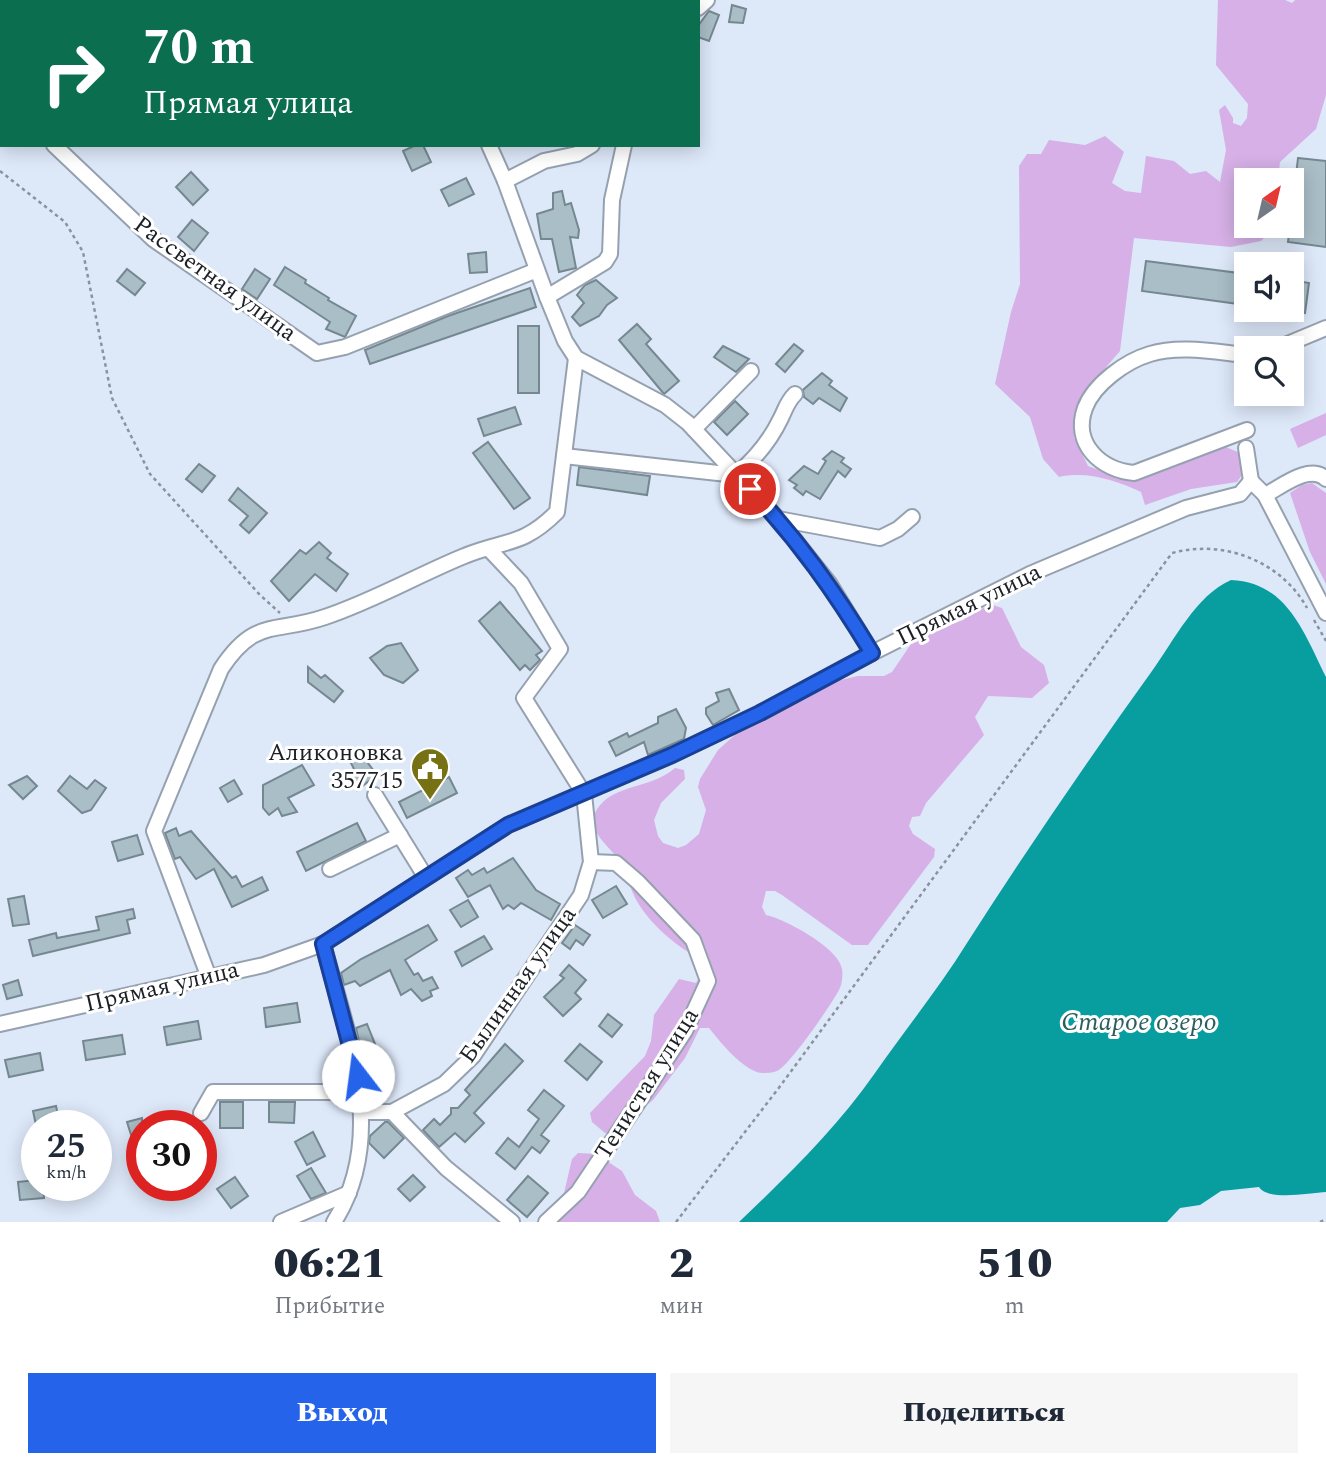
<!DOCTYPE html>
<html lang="ru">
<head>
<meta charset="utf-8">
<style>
	body { margin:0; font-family:Spectral,serif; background:#f6f6f7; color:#1f2937; height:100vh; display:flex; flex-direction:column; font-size:26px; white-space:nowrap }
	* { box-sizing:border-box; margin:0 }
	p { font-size:23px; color:#747a83 }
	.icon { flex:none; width:38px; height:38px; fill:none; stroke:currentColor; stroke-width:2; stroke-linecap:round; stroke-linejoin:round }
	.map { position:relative; height:1222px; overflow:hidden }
	.panel { display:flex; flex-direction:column; background:#fff; flex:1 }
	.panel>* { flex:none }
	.hud { position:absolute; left:0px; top:0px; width:700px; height:147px; box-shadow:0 4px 18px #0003; background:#0b6e4f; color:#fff; overflow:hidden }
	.needle { width:46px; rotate:34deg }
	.buttons { position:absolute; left:1234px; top:168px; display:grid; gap:14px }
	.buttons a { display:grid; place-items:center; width:70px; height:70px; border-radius:0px; background:#fff; box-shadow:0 4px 18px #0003; font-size:35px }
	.speed { position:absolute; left:21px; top:1110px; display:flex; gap:14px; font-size:35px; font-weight:700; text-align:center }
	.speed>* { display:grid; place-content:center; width:91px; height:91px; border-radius:50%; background:#fff; box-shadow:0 4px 18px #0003; line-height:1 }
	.speed small { font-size:18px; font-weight:400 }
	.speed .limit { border:10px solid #d22; background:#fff; color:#111 }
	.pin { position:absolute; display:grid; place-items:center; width:60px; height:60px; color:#fff; margin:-30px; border:4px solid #fff; border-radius:50%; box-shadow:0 2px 7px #0007 }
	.me { position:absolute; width:77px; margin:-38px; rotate:345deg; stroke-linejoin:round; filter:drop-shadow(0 0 5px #0008) }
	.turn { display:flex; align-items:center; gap:24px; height:147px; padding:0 28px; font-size:32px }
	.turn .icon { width:91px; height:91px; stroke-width:2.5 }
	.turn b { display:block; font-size:49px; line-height:60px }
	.eta { display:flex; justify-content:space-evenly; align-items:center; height:119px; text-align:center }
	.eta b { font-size:42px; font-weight:800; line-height:49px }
	.button { display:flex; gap:14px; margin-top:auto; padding:14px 28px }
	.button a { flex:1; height:80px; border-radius:0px; background:#2563eb; color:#fff; font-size:28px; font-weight:800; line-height:80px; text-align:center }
	.button a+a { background:#f6f6f7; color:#1f2937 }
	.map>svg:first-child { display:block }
	.green { fill:#d6b0e6 }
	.water { fill:#089ea0 }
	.building { fill:#aabec7; stroke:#758890; stroke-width:2 }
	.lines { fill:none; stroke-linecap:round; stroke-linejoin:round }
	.minor-casing { stroke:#96a1b0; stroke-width:18 }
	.path { stroke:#8a929e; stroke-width:2.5; stroke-dasharray:3.5 3.5; stroke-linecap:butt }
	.minor { stroke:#fff; stroke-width:14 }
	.route-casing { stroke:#184099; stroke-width:18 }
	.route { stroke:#2563eb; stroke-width:12 }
	.labels { text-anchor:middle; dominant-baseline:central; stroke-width:6; stroke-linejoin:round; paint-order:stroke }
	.street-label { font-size:24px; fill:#1c2026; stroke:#fff }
	.poi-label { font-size:24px; fill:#1c2026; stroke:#fff; text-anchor:end }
	.water-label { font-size:26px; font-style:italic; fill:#2b5e5f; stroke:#fff }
</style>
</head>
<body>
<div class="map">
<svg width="1326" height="1222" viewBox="0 0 1326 1222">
	<rect width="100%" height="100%" fill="#dde8f9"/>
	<g class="green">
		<path d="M1218,0h67l7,3 3,-3h31v95l-10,34 -36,33 -2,18h-32v46h27v3l-12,12 -30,6 -97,-9 -14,113 -38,44 -8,20v22l14,29 29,11 16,3 88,-35 19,8 2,22 -5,7 -46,7 -46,16 -4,-13c-26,-12 -54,-21 -82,-15l-16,-18 -13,-42 -35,-33 16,-72 9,-28 -1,-118 8,-12h14l8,-14 36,5 20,-9 19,16 -12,31 13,8 16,2 5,-37 28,5 16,13 16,-3 14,11 6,-32 -7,-40 6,-5 8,13v5l8,3 6,-8 1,-14 -32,-39z"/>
		<polygon points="1326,413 1326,435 1298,448 1290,429"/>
		<polygon points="1312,483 1326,493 1326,584 1310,552 1290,493 1302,485"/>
		<path d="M990,604l12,4 19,39 23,18 5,18 -17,15 -44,-2 -13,21 9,18 -58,68 -6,13 -8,1 -3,9 4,8 22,15 -1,8 -66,88h-16l-70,-50 -7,-4h-9l-4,16 4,8c19,4 73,33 76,54 1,6 0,16 -3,21 -8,15 -49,75 -62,81 -4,2 -12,2 -16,2 -18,-3 -41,-31 -52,-45h-9l-15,30 -32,42 -39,32 -9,1 -13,-11 -2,-9 55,-57 6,-15 3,-26 25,-36 17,4 4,-8v-16c-27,-15 -56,-39 -68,-68 -4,-8 -3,-19 -8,-26 -13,-18 -47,-38 -21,-63 17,-17 50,-15 72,-34l9,2 1,9 -24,24 -7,17 4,16 5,7 15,5 8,-3 13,-11 7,-24 -8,-23 2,-8 18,-29 19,-17 95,-51 26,-6h26l8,-4 23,-34 48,-18z"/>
		<polygon points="578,1153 596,1154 622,1171 635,1195 656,1211 660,1222 545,1222 564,1193 572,1159"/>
	</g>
	<path class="water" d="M1231,580c56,2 73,53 95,97v515c-16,1 -59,9 -67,-5l-38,4 -21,14 -20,3 -13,14h-428c48,-46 98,-94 136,-149 30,-43 64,-85 92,-130 59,-92 121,-183 185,-272 22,-30 44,-76 79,-91z"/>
	<g class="building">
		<polygon points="732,5 746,9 743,23 729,22"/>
		<polygon points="709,11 719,15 709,41 698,37 698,26"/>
		<polygon points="416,145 423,145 431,162 412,171 403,151"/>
		<polygon points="1298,158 1326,161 1326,247 1288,242"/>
		<polygon points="191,172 208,190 193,205 176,187"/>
		<polygon points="466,178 474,194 449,206 441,190"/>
		<polygon points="562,191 565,205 571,203 579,230 578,238 570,237 576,268 559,272 552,239 541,239 537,214 553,209 553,193"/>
		<polygon points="192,220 208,233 194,251 178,237"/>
		<polygon points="486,252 487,272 470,273 468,254"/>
		<polygon points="1146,261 1246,274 1246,305 1142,291"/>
		<polygon points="285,267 306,280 305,283 329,298 328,300 356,316 345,337 326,329 330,322 274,285"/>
		<polygon points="127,269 145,283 135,295 117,281"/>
		<polygon points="255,269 270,279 257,299 242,289"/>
		<polygon points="596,280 617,298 607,305 599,316 580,326 572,317 584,303 577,295 585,285"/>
		<polygon points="1292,280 1309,283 1305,313 1292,311"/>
		<polygon points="530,288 536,307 370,364 365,350 448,316"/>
		<polygon points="637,324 651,339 646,344 679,381 664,394 619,340"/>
		<rect x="518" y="326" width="21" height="67"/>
		<polygon points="794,344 803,351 785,372 776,364"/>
		<polygon points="723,346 749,359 736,372 714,357"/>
		<polygon points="822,373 832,381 829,385 847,398 840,411 819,398 813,404 804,397 803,390"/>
		<polygon points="735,401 748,414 727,435 714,422"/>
		<polygon points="515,407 521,424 484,436 478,419"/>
		<polygon points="488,442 530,498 514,509 473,453"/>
		<polygon points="832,451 844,458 841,462 851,469 845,477 838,471 820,499 806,491 803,495 794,488 797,485 789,480 804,466 818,474 826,461 823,459"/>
		<polygon points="199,464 215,476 202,492 186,479"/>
		<polygon points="579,467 650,476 647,495 577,485"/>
		<polygon points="238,488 267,513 249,533 240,525 248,516 229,500"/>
		<polygon points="319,542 331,553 327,558 348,574 336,591 315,574 289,601 271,581 300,550 306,554"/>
		<polygon points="500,602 542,651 536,655 540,660 530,670 525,665 520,670 479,621"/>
		<polygon points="401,643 418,670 403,683 384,675 370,658 387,646"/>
		<polygon points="308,667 321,678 325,675 343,691 334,702 308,682"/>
		<polygon points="729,689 739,710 713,725 706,714 706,708 719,701 716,693"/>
		<polygon points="676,709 686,728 684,739 648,755 644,742 616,756 609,742 627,733 629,737 658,723 658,717"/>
		<polygon points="361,754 377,775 357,790 346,775 354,769 350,761"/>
		<polygon points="302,765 314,785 288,798 297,812 282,816 278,808 269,815 263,808 263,785"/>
		<polygon points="27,776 37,786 23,799 9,785"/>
		<polygon points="70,776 87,789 95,780 106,788 91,810 82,813 58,791"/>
		<polygon points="449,777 457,793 407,818 399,802"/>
		<polygon points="234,780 242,794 228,802 220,788"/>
		<polygon points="357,823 366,841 306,871 297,852"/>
		<polygon points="176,828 179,836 191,831 232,878 236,876 242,887 262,877 268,890 232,907 214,869 196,879 180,857 175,859 165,833"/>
		<polygon points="137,835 143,854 118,861 112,842"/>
		<polygon points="513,858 536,890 560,904 551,920 521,903 514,909 508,905 503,909 490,885 468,897 456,878 468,870 472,875 484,868 487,873"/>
		<polygon points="616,886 627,904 603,918 592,900"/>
		<polygon points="24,896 29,924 13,926 8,899"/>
		<polygon points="468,900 478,917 461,927 450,910"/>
		<polygon points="133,909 135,918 127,920 130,933 33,956 29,940 56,933 57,938 99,930 96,917"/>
		<polygon points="428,925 437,940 405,960 414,975 418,973 423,981 432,977 438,988 430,991 432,996 422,1001 411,989 401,995 390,970 360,986 355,981 344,985 341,973 361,959"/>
		<polygon points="575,925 590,935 583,945 576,940 570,949 562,943"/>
		<polygon points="484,936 492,949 462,966 455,952"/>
		<polygon points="569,965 586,980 575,993 581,999 563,1016 544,997 564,978 560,975"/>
		<polygon points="18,980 22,995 7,999 3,985"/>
		<polygon points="297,1003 300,1022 266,1027 264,1008"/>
		<polygon points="608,1014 622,1025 612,1037 599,1026"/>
		<polygon points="198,1021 201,1039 167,1045 164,1027"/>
		<polygon points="367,1024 377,1049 362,1055 356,1028"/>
		<polygon points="122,1035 125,1054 86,1060 83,1041"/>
		<polygon points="505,1044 523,1061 474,1113 484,1123 465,1142 455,1133 439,1147 423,1130 434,1119 440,1125 451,1114 451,1108 458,1108 470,1095 465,1090"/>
		<polygon points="580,1044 602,1062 587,1080 565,1061"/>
		<polygon points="40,1053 43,1070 9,1077 5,1060"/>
		<polygon points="544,1090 564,1106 541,1135 549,1141 540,1153 532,1147 515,1169 496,1153 508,1138 519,1147 539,1119 528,1110"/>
		<rect x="220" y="1102" width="23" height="26"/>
		<polygon points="269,1102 295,1102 294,1123 269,1122"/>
		<polygon points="56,1106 60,1125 36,1125 33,1111"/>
		<polygon points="142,1118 142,1138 133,1141 127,1122"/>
		<polygon points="385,1122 388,1122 404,1138 384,1158 369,1143 370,1136"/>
		<polygon points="313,1132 325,1156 307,1165 295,1142"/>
		<polygon points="311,1168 326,1193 311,1199 297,1176"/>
		<polygon points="413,1175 425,1187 410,1201 398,1189"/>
		<polygon points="528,1176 548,1193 527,1217 507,1200"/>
		<polygon points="235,1177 248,1196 231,1208 217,1189"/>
		<polygon points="37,1180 37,1185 43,1185 44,1198 20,1200 18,1182"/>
	</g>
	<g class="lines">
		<defs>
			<g id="minor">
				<polyline points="368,0 370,2"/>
				<polyline points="427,0 427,2"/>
				<polyline points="491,2 492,0"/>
				<polyline points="698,8 707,0"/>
				<polyline points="54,145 153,239 317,353 345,347 537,270"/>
				<polyline points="489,145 505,181 547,297 565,341 576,358 665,405 688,423 778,519 829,583 872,653"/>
				<polyline points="505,181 544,161 577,154 592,145"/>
				<polyline points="547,297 605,262 610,254 612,200 624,145"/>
				<polyline points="1278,348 1326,328"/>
				<path d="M1246,355c-31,-3 -66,-10 -96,-1 -24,7 -56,30 -65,54 -13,36 16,62 49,65l113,-43"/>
				<polyline points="694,429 751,371"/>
				<polyline points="1246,448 1251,481"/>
				<path d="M564,456l172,19c19,-16 34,-34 45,-57 5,-10 6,-16 14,-24"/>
				<polyline points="1251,481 1265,495 1326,613"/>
				<path d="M1265,495c16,-8 45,-32 61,-16"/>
				<polyline points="778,519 880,538 898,529 912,517"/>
				<polyline points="375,795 425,876"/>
				<polyline points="330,869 400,835"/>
				<path d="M323,944c24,91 66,191 11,278"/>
				<path d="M208,975l-54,-144 67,-162c34,-52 54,-35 104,-52 48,-16 91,-41 137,-60 42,-18 59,-9 95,-45l19,-154"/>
				<polyline points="0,1024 264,965 323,944 508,825 672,755 760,713 872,653 1030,574 1186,508 1240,494 1251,481"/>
				<polyline points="363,1112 392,1112 444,1084 473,1056 581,895 591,862 584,794 524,698 560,649 521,583 489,549"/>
				<polyline points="392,1112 446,1168 512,1222"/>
				<polyline points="201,1113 213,1092 360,1092"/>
				<polyline points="281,1222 349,1193"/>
				<polyline points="546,1222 578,1192 639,1101 685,1031 708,981 693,940 638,882 616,863 591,862"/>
			</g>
		</defs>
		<use href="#minor" class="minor-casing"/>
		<g class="path">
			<polyline points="0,171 65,222 83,252 112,398 150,474 260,595 280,613"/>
			<polyline points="1314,620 1326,641"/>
			<path d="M676,1222l105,-137 391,-532c52,-14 109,8 135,55"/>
			<polyline points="1320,1222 1326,1219"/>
		</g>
		<use href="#minor" class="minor"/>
	</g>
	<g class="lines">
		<defs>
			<path id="route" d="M358,1076l-35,-132 185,-119 164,-70 88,-42 112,-60c-37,-61 -73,-112 -122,-164"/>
		</defs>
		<use href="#route" class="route-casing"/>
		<use href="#route" class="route"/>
	</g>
	<defs>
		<symbol id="civic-pin" viewBox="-11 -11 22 30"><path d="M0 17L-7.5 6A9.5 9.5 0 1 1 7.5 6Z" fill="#767113" stroke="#fff"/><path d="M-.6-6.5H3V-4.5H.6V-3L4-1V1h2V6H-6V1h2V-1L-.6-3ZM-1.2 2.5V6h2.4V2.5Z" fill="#fff"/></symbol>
	</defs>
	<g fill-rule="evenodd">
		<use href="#civic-pin" x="408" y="745" width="44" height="60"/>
	</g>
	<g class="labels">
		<g class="street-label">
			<text transform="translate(215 279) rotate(36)">Рассветная улица</text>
			<text transform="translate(969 605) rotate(-26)">Прямая улица</text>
			<text transform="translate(518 985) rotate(-55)">Былинная улица</text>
			<text transform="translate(162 987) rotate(-13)">Прямая улица</text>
			<text transform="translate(647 1084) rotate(-58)">Тенистая улица</text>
		</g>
		<g class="poi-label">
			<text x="403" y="753">Аликоновка<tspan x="403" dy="28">357715</tspan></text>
		</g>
		<g class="water-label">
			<text x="1139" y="1022">Старое озеро</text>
		</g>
	</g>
</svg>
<div class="buttons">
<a><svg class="needle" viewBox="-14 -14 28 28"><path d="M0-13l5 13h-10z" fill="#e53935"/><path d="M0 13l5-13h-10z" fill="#747a83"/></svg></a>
<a><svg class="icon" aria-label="sound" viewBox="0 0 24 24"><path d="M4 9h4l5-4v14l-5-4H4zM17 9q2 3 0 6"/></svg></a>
<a><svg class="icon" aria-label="search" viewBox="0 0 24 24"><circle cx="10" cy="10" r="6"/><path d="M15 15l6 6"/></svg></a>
</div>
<div class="speed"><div>25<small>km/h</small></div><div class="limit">30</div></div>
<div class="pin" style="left:750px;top:489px;background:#d93025"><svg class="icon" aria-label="arrive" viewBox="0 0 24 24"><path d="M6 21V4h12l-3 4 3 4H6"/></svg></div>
<svg class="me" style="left:358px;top:1076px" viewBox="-20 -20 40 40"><circle r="19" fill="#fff"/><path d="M0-13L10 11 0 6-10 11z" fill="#2563eb"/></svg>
<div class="hud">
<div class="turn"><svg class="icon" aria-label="right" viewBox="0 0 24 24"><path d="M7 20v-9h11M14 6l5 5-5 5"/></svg><div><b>70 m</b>Прямая улица</div></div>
</div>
</div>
<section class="panel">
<div class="eta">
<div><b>06:21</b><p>Прибытие</p></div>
<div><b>2</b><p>мин</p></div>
<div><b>510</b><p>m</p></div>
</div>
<div class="button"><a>Выход</a><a>Поделиться</a></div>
</section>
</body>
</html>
